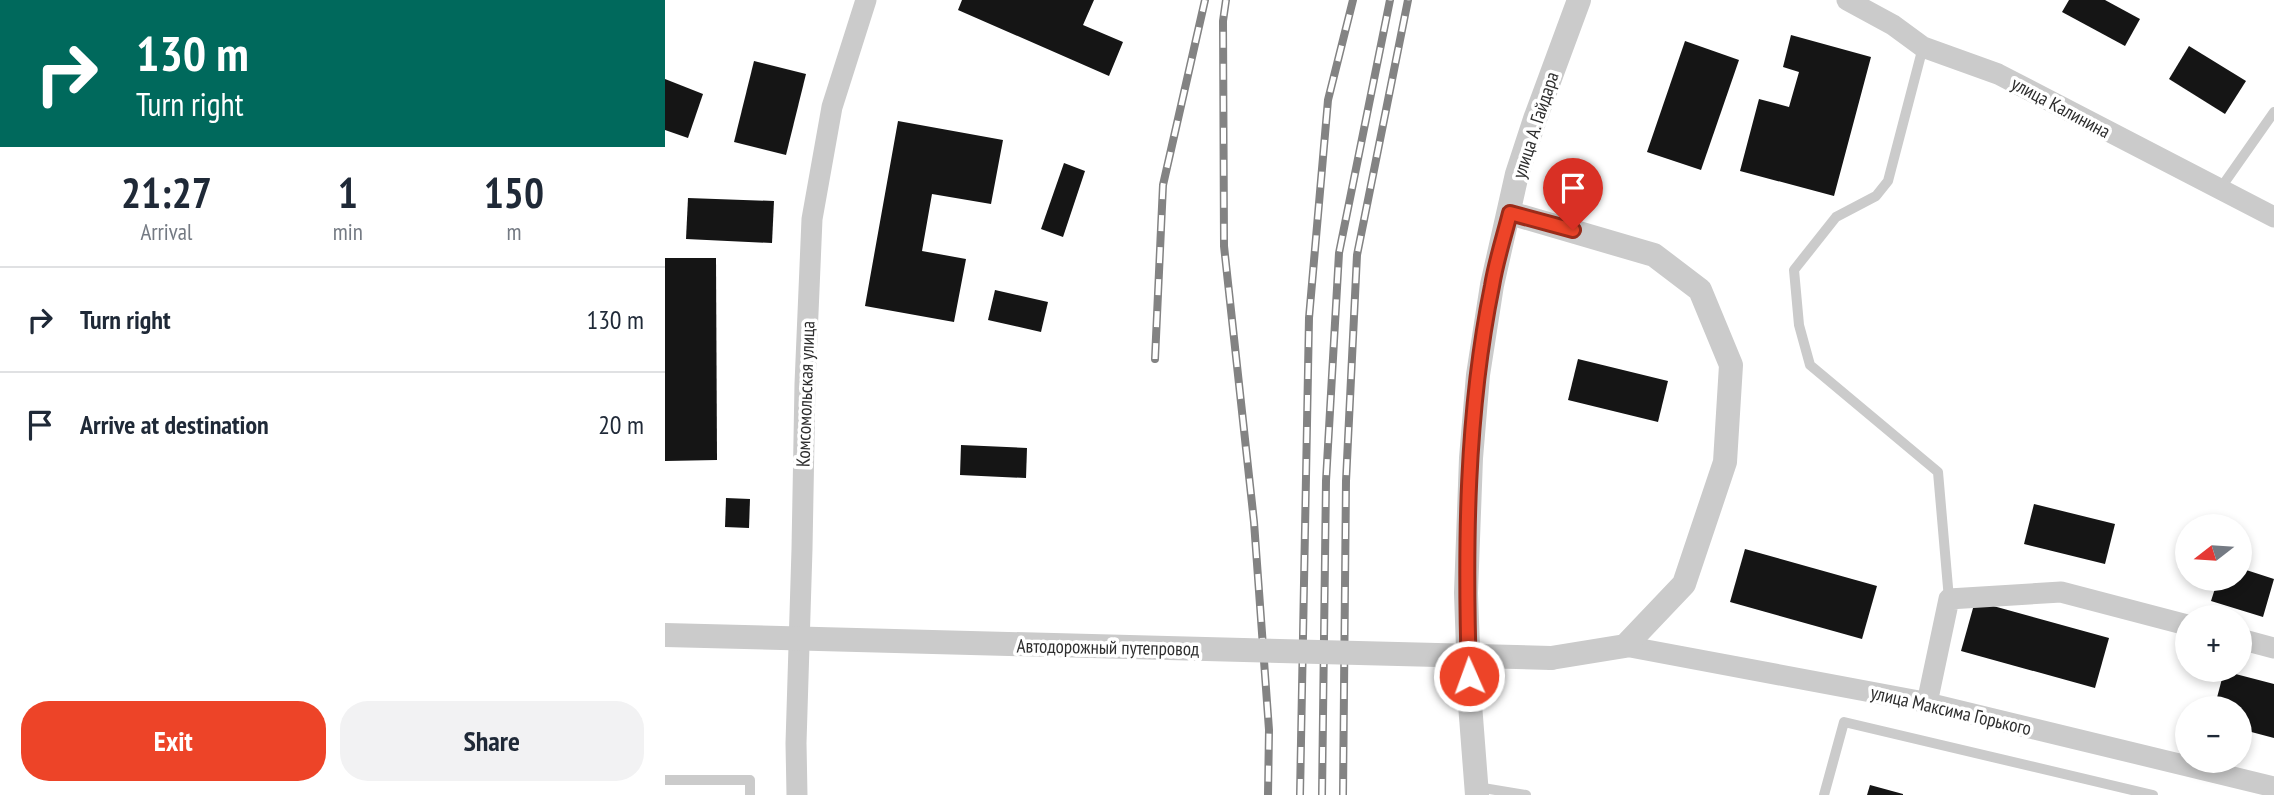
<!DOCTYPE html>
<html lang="en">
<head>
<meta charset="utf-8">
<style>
	body { margin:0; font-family:"PT Sans Narrow",sans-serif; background:#f2f2f3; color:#1f2937; height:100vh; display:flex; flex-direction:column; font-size:26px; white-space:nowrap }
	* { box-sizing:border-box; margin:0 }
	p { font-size:23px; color:#747a83 }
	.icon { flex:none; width:38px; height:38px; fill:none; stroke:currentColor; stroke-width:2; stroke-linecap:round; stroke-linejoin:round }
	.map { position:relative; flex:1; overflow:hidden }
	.panel { display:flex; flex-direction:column; background:#fff; width:665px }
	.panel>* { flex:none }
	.hud { background:#00695c; color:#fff; overflow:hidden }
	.needle { width:46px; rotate:253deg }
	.buttons { position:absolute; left:1510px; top:514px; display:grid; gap:14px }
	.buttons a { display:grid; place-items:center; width:77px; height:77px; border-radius:50%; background:#fff; box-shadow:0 4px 10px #0003; font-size:35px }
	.pin { position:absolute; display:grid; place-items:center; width:60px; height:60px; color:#fff; margin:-72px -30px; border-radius:50% 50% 50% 0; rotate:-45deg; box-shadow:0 0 7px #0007 }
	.pin .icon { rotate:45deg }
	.me { position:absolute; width:77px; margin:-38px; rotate:358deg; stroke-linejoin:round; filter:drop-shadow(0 0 5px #0008) }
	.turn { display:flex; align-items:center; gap:24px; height:147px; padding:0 21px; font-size:32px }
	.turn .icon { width:91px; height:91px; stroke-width:2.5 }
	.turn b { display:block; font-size:49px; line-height:60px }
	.eta { display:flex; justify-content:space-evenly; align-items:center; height:119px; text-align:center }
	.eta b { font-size:42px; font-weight:800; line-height:49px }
	.button { display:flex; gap:14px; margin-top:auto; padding:14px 21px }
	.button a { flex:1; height:80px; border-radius:28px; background:#ed4428; color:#fff; font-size:28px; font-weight:800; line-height:80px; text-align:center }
	.button a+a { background:#f2f2f3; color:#1f2937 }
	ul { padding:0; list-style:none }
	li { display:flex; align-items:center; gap:21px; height:105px; padding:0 21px; border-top:2px solid #e0e1e3 }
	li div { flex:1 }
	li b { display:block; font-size:26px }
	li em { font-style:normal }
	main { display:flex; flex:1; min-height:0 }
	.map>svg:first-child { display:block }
	.building { fill:#151515 }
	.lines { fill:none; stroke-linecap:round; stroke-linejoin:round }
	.service { stroke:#cbcbcb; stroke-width:10 }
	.minor { stroke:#cbcbcb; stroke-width:21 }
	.tertiary { stroke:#cbcbcb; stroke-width:24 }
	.rail-casing { stroke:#838383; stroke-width:8 }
	.rail { stroke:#fff; stroke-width:5; stroke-dasharray:16; stroke-linecap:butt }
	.tertiary-bridge { stroke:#cbcbcb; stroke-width:24 }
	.route-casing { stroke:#9a2c1a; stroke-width:18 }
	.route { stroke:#ed4428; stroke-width:12 }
	.labels { text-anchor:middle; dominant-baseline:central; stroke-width:7; stroke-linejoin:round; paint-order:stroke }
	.street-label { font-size:19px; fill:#2e2e2e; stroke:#fff }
</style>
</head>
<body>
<main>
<section class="panel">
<div class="hud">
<div class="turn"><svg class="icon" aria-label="right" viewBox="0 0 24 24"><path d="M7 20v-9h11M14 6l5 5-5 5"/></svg><div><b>130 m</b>Turn right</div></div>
</div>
<div class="eta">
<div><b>21:27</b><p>Arrival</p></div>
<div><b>1</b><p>min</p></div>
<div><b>150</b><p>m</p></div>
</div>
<ul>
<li><svg class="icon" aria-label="right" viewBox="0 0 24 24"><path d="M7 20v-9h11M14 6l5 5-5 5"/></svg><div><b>Turn right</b></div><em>130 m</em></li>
<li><svg class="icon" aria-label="arrive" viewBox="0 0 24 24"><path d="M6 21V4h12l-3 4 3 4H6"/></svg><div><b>Arrive at destination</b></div><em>20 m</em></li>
</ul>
<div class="button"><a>Exit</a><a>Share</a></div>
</section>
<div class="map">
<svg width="1609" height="795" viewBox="0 0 1609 795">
	<rect width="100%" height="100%" fill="#fff"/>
	<g class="building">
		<polygon points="297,0 429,0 418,25 458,42 444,76 293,10"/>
		<polygon points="1404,0 1440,0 1475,19 1460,46 1397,12"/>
		<polygon points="1126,35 1206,57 1169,196 1075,171 1094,99 1124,107 1134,72 1118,67"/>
		<polygon points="1020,41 1074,60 1036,170 982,152"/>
		<polygon points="1524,46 1581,81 1560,114 1504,79"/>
		<polygon points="89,61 141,74 121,155 69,142"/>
		<polygon points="0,79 38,94 23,138 0,130"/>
		<polygon points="233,121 338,140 326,204 267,194 257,251 301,259 289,322 200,306"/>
		<polygon points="399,163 420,171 398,237 376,229"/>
		<polygon points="23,198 109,201 107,243 21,239"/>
		<polygon points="0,258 51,258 52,460 0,461"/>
		<polygon points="330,290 383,302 376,332 323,320"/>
		<polygon points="913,359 1003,381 993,422 903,400"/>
		<polygon points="296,445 362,448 361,478 295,475"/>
		<polygon points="61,498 85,499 84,528 60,527"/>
		<polygon points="1369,504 1450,524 1440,564 1359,544"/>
		<polygon points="1080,549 1212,586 1197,639 1065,602"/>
		<polygon points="1575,568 1609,579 1598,617 1546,601 1553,579 1575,579"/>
		<polygon points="1310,601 1444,638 1430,688 1296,651"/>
		<polygon points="1559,671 1609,684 1609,738 1575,729 1575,709 1549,709"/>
		<polygon points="1205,785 1238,794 1238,795 1202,795"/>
	</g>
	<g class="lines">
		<g class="service">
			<polyline points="1258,47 1223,181 1211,196 1171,217 1129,270 1134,325 1145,365 1273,472 1284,599"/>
			<polyline points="1555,189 1609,112"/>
			<polyline points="0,780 85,780 85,795"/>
			<polyline points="812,787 861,795"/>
			<polyline points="1159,795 1179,722 1488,795"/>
		</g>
		<g class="minor">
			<polyline points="1182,0 1228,25 1258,47 1333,74 1609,217"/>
			<polyline points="1575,639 1609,648"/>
			<polyline points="960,646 1254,701 1609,787"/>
			<polyline points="1262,703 1284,599 1396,592 1522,625"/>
			<polyline points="132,795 131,743 137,549 140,384 147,219 167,107 201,0"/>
		</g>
		<g class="tertiary">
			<polyline points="845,213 989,255 1035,290 1066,365 1060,462 1019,584 960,646 886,658"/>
			<polyline points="812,795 805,704 801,593 806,458 813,375 827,285 852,174 870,119 914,0"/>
		</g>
		<defs>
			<g id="rail">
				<polyline points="561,0 558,21 559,246 589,522 604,730 603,795"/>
				<polyline points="490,359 498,185 540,0"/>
				<polyline points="635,795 644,318 663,100 688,0"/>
				<polyline points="657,795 661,481 674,253 725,0"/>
				<polyline points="678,795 681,481 692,255 743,0"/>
			</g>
		</defs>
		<use href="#rail" class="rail-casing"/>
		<use href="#rail" class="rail"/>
		<polyline class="tertiary-bridge" points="0,635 886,658"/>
	</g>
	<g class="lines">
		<defs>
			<path id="route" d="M804,676c-4,-130 -3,-262 23,-390 4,-25 12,-49 18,-73l63,17"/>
		</defs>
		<use href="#route" class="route-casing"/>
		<use href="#route" class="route"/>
	</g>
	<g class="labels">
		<g class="street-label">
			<text transform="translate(1396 107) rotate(28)">улица Калинина</text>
			<text transform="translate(870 125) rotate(-72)">улица А. Гайдара</text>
			<text transform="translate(140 394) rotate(-88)">Комсомольская улица</text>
			<text transform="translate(443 647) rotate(1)">Автодорожный путепровод</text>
			<text transform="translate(1286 710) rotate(13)">улица Максима Горького</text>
		</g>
	</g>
</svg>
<div class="buttons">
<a><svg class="needle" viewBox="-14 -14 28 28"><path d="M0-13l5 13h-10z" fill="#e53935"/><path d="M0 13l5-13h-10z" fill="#747a83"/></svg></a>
<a>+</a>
<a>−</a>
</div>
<div class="pin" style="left:908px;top:230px;background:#d93025"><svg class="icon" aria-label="arrive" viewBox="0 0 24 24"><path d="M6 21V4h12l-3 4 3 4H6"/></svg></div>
<svg class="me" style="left:804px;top:676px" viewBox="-20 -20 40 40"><circle r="17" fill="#ed4428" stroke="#fff" stroke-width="3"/><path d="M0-11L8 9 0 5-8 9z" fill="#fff"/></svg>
</div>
</main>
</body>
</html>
